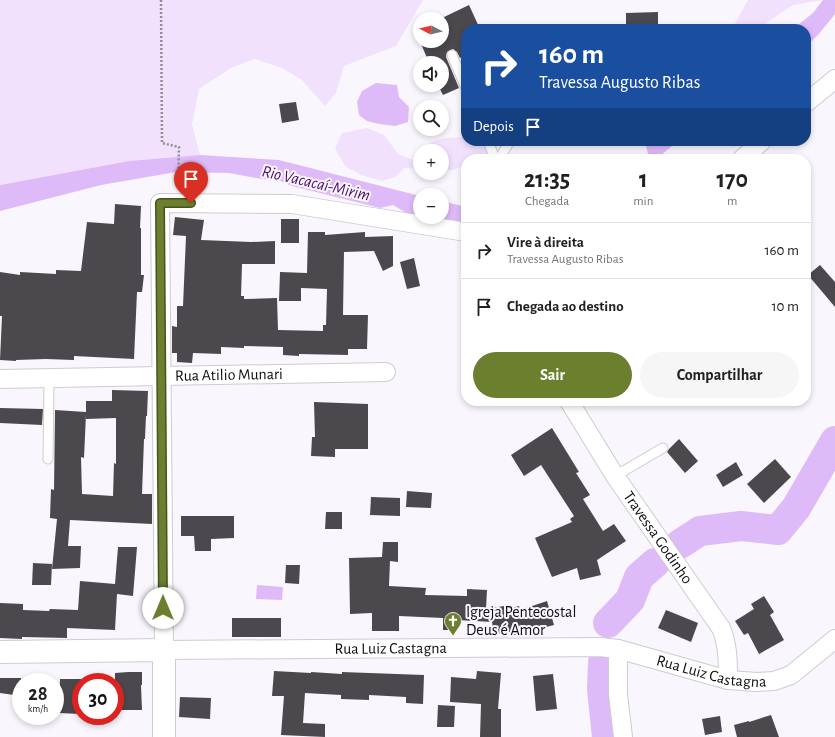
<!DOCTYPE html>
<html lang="pt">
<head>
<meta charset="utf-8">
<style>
	body { margin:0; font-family:"Alegreya Sans",sans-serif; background:#f6f6f6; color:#202124; height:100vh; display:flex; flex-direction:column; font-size:15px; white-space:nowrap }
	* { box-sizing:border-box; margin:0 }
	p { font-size:13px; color:#757577 }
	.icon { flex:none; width:22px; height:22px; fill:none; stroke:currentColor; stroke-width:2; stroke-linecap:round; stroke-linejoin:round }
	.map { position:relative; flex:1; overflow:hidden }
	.drawer { position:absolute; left:461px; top:154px; width:350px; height:252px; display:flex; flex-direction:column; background:#fff; border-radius:16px; box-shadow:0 2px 6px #0003 }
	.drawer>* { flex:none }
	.top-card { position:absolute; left:461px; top:24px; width:350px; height:122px; border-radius:16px; box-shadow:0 2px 6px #0003; background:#1a4fa0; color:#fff; overflow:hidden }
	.needle { width:26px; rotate:277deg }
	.buttons { position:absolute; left:413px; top:12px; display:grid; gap:8px }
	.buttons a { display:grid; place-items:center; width:36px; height:36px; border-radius:50%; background:#fff; box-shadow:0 2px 6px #0003; font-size:20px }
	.speed { position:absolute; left:12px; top:673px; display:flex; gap:8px; font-size:20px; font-weight:700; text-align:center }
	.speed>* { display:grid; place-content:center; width:52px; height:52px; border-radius:50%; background:#fff; box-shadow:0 2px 6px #0003; line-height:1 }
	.speed small { font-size:10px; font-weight:400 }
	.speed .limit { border:6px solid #d22; background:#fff; color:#111 }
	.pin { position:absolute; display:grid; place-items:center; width:34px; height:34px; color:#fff; margin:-41px -17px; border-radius:50% 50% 50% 0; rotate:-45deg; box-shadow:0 0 4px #0007 }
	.pin .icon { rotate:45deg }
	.me { position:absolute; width:44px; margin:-22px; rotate:0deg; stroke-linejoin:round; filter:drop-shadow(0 0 3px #0008) }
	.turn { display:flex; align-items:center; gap:14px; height:84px; padding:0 12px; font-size:18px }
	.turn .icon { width:52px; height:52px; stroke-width:2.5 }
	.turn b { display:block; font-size:28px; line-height:34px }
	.then { display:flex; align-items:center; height:38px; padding:0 12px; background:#0003; gap:8px; font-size:15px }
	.eta { display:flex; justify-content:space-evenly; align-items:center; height:68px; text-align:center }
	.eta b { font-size:24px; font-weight:600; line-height:28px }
	.cta { display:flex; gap:8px; margin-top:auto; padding:8px 12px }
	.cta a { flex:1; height:46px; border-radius:24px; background:#6c7f2f; color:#fff; font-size:16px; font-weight:600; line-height:46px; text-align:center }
	.cta a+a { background:#f6f6f6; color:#202124 }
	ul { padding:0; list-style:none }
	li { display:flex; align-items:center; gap:12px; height:56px; padding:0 12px; border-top:1px solid #e0e0e0 }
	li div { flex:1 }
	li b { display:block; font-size:15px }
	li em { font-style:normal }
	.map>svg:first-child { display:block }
	.green { fill:#f1e1fd }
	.water { fill:#debaf8 }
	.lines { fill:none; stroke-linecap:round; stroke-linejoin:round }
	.river { stroke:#debaf8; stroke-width:30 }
	.building { fill:#4c494e; fill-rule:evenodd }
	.lane-casing { stroke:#cfcbd2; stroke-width:11 }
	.street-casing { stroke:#cfcbd2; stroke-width:20 }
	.secondary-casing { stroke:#cfcbd2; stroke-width:24 }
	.path { stroke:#908e92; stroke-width:2.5; stroke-dasharray:2 2; stroke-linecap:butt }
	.lane { stroke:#fff; stroke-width:9 }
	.street { stroke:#fff; stroke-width:18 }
	.secondary { stroke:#fff; stroke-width:22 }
	.route-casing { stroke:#46531f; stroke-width:10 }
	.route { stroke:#6c7f2f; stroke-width:7 }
	.labels { text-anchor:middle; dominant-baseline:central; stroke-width:4; stroke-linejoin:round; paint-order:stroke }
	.street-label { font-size:16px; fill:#0f0e10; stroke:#faf6fd }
	.poi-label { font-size:16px; fill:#0f0e10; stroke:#faf6fd; text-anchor:start }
	.water-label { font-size:17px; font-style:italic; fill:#4b0d69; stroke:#faf6fd }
</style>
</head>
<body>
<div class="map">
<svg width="835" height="737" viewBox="0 0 835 737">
	<rect width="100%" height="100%" fill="#faf6fd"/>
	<g class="green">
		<polygon points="0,0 423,0 396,46 344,66 336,93 325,106 302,80 282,68 255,59 231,68 199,89 192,124 200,155 129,161 0,185"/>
		<polygon points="748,0 822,0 793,5 757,29 732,29"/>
		<polygon points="367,128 384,135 398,154 413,160 420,152 420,169 405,168 395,177 382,181 361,175 346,167 335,149 342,133"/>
		<path d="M466,137v4h10l12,7 1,7 -5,4h-18v7l-14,4h-10v-19h-21c14,-15 26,-13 45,-14z"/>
	</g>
	<g class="water">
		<polygon points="823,0 835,0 835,14 818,35 806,46 806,29 793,29 813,13"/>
		<polygon points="376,83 397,85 399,97 409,107 408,122 395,126 379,124 367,121 359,115 357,102 362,91"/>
		<polygon points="647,141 678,141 660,156 660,159 649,159 646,145"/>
		<polygon points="200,155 279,160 420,196 420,215 408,214 393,205 380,208 292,186 276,179 262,179 229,173 176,172 101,185 0,211 0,185 129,161"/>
		<polygon points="442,201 466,207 466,224 432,217 442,217"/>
		<polygon points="257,585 283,587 282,600 256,599"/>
	</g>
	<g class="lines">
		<g class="river">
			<polyline points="680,544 700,531 741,526 778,530 796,508 835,441"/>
			<polyline points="608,623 630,600 639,577 655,563"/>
			<polyline points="603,662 602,689 607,737"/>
		</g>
	</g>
	<g class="building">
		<polygon points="469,5 480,29 466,29 466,55 460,58 457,52 453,49 447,52 446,57 459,88 443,95 438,85 442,85 442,63 429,63 420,41 442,41 442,18"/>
		<polygon points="658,12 658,29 626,29 626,13"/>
		<polygon points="296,102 299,120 282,123 279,104"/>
		<polygon points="115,204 141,206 140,228 141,228 141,275 144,275 142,292 137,292 134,359 74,356 74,360 46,359 16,360 16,361 0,360 2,316 0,316 0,272 20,275 20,272 56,274 56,270 81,271 87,222 114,224"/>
		<polygon points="175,217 204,220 201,240 251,242 275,241 275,264 242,264 241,296 244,296 244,299 277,298 278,330 323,331 323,325 326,325 327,289 301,288 301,301 279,301 280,272 307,273 308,232 325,232 325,235 365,232 365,237 393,236 393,266 383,271 374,251 344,252 343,315 368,315 367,349 348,349 348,355 299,354 299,356 283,355 283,347 244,346 244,348 221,347 221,354 193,353 192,363 177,362 177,353 172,353 172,326 177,327 177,306 183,306 186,236 173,235"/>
		<rect x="281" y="219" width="18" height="24"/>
		<polygon points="414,258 420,286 407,289 400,262"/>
		<polygon points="820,265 835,282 835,307 808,275"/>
		<path d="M112,390l36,1 -1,25h-1l-1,23h-1l-2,55h10v30l-82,-4 -2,26h13l-1,22 -28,1 5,-50 -7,-1 1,-29 3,1 1,-80 31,2v-11h26zM86,414v5l30,-1v46l-2,-1 -1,33 -31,-2 -1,-37 3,1z"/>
		<polygon points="314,402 368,404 368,449 335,449 335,457 311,456 312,437 315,437"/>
		<polygon points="0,408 43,409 42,425 0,423"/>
		<polygon points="552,428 579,472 576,473 590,495 583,499 603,531 614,524 626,541 597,560 601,575 580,580 577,568 552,577 535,538 572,522 570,519 574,516 541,465 524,476 511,455"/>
		<polygon points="679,439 698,461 685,473 667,452 669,449"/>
		<polygon points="775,459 791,477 764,503 747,484"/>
		<polygon points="736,462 743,475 723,487 716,475"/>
		<polygon points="407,491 432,493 431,508 406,507"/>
		<polygon points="371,497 400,498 400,516 370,515"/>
		<polygon points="326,512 342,512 342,529 325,529"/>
		<polygon points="181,516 234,516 234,538 211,539 211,551 195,551 194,536 181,536"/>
		<polygon points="383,542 398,542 398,562 390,561 389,586 426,588 425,595 467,596 467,589 487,590 486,609 504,606 504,610 519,606 520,610 547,601 554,625 511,636 510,632 494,634 492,622 457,620 456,630 443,630 443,618 399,616 399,631 372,631 372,613 350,614 349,558 382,557"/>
		<polygon points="118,547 137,547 133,596 117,594 115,630 67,628 67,638 22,637 22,639 0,638 0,603 23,604 23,610 49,611 50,609 78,610 80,581 115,584"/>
		<polygon points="33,563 52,564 51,585 32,585"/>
		<polygon points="286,565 300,565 299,584 285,583"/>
		<polygon points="764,596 774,612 770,615 784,640 759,654 748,633 744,635 735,621 754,609 751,604"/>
		<polygon points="666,610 698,623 691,642 658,628"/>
		<rect x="232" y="618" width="49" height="19"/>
		<polygon points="274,671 311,673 311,672 342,674 342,672 424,675 423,704 406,703 406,697 369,695 369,700 341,699 341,695 305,693 303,723 325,724 325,737 281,735 284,696 272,696"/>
		<polygon points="477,671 501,673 498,709 501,709 501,737 480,737 481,704 450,702 451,677 476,679"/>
		<polygon points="128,672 142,672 142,685 141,685 142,710 115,710 115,673"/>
		<polygon points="553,674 557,709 536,711 533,676"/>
		<polygon points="0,678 21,678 21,696 0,693"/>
		<polygon points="60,679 81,679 80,714 59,713"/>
		<polygon points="180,697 211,698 210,719 179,717"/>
		<polygon points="438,705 455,706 454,727 437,727"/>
		<polygon points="771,715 779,737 737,737 734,725 749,721 749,722"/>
		<polygon points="720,716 722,732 705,735 702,719"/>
	</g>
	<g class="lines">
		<defs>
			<g id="lane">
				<polyline points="452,55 466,88"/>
				<polyline points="488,141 495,159"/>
				<polyline points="499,159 510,141"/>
				<polyline points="48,459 49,378"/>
				<polyline points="615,476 663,448"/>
			</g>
			<g id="street">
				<polyline points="806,103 835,79"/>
				<polyline points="742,159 762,141"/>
				<path id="s1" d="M466,232l-174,-28 -132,-1 4,447 436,-3 18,2 110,31 29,2 17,-1 17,-6 44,-36"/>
				<path id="s2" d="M0,379l386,-7"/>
				<path id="s3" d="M569,401l46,75 106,152c7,17 7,33 7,52"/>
				<polyline points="618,649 618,694 623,737"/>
			</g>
			<polyline id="secondary" points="0,652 164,650 164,737"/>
		</defs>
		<use href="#lane" class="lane-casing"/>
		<use href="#street" class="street-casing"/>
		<use href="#secondary" class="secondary-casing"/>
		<polyline class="path" points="161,0 162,143 179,147 178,186"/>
		<use href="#lane" class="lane"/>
		<use href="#street" class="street"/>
		<use href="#secondary" class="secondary"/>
	</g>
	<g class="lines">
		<defs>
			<polyline id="route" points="163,608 160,203 191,203"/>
		</defs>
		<use href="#route" class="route-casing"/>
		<use href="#route" class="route"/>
	</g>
	<defs>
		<symbol id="church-pin" viewBox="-11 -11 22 30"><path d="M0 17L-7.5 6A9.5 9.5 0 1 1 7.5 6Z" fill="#6c7f2f" stroke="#faf6fd"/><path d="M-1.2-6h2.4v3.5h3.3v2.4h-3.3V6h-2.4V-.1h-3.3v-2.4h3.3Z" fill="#fff"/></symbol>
	</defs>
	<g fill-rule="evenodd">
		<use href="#church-pin" x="443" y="611" width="20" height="27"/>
	</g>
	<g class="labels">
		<g class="street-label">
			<text stroke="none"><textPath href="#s2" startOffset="229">Rua Atilio Munari</textPath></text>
			<text stroke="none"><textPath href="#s3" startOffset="163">Travessa Godinho</textPath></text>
			<text stroke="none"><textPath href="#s1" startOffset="982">Rua Luiz Castagna</textPath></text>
			<text stroke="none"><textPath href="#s1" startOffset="1306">Rua Luiz Castagna</textPath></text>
		</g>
		<g class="poi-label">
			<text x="466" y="612">Igreja Pentecostal<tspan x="466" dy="18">Deus é Amor</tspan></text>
		</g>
		<g class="water-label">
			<text transform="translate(316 183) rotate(13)">Rio Vacacaí-Mirim</text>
		</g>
	</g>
</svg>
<div class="buttons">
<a><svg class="needle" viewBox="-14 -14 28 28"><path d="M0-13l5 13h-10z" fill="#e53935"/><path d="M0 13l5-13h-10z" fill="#757577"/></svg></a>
<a><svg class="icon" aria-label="sound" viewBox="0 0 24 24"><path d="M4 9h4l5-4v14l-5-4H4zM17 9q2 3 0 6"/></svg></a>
<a><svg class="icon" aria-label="search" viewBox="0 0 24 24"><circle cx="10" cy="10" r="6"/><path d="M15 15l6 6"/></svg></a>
<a>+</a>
<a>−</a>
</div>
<div class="speed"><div>28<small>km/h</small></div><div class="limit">30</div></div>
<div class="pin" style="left:191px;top:203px;background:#d93025"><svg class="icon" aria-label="arrive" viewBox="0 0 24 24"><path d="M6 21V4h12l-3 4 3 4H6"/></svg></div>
<svg class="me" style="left:163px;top:608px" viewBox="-20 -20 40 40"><circle r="19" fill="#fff"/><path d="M0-13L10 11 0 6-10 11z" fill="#6c7f2f"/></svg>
<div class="top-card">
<div class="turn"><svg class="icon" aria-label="right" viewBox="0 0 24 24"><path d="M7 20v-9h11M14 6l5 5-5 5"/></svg><div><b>160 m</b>Travessa Augusto Ribas</div></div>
<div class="then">Depois<svg class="icon" aria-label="arrive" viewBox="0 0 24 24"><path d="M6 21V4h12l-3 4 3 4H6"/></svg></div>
</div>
<section class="drawer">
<div class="eta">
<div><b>21:35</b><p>Chegada</p></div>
<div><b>1</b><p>min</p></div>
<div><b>170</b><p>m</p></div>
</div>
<ul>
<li><svg class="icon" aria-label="right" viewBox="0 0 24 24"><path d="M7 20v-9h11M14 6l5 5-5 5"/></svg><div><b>Vire à direita</b><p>Travessa Augusto Ribas</p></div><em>160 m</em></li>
<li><svg class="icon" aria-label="arrive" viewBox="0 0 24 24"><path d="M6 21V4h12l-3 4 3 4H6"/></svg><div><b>Chegada ao destino</b></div><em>10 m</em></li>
</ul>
<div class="cta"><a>Sair</a><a>Compartilhar</a></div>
</section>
</div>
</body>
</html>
